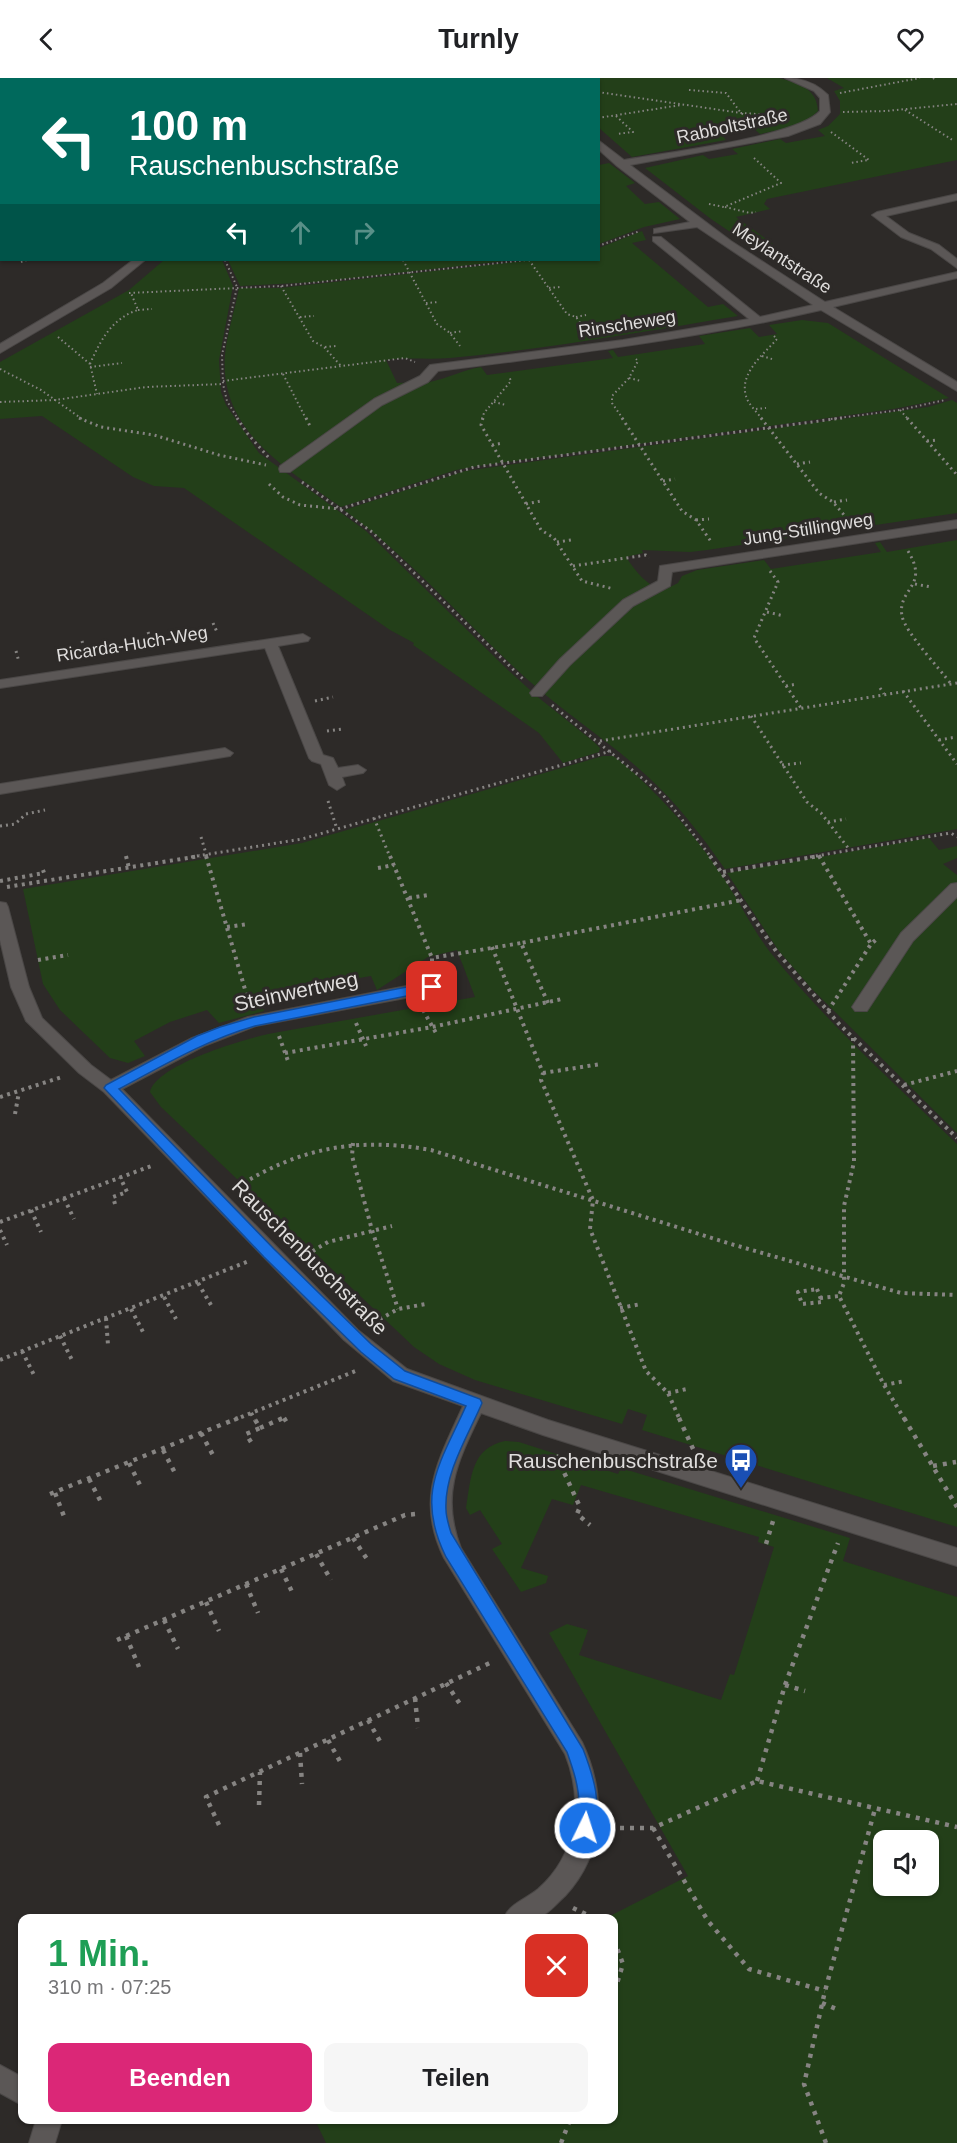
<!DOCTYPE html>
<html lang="de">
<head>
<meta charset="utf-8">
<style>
	body { margin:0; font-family:Arial,sans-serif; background:#f6f6f6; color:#202124; height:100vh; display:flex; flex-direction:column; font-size:22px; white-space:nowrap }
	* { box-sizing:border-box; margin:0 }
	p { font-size:20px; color:#757577 }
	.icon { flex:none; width:33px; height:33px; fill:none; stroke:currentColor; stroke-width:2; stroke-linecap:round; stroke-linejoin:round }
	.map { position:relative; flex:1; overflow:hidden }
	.sheet { position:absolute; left:18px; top:1836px; width:600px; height:210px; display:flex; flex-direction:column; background:#fff; border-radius:12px; box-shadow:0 2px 4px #0004 }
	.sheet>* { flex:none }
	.top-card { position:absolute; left:0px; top:0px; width:600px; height:183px; box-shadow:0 2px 4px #0004; background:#00695c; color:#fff; overflow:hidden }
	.buttons { position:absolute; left:873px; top:1752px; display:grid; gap:12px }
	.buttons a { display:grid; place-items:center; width:66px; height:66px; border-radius:12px; background:#fff; box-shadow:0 2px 4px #0004; font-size:30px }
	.pin { position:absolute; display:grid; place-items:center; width:51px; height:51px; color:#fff; margin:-26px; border-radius:12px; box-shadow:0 3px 9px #0006 }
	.me { position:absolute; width:66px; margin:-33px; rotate:4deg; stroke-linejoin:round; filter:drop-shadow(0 0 4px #0008) }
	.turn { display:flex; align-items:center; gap:21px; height:126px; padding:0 30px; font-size:27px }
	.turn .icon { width:78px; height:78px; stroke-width:2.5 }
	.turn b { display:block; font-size:42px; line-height:51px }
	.lanes { display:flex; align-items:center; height:57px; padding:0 30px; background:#0003; justify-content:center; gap:30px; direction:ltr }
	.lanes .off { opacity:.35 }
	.round { display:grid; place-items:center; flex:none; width:63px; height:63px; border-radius:12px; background:#f6f6f6 }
	.summary { display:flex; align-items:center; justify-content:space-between; height:102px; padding:0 30px }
	h1 { font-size:36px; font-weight:700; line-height:45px; color:#1e9e55 }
	.primary-button { display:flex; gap:12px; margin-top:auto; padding:12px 30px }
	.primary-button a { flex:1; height:69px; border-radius:12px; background:#db2777; color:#fff; font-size:24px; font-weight:700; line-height:69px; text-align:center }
	.primary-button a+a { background:#f6f6f6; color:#202124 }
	header { display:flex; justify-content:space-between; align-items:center; height:78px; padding:0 30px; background:#fff; font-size:27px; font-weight:700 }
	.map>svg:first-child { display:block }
	.green { fill:#233f19; fill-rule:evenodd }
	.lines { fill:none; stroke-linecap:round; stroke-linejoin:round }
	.minor-casing { stroke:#4a4746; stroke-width:2 }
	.path-far3 { stroke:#868482; stroke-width:2; stroke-dasharray:1.5 3; stroke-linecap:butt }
	.path-far2 { stroke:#868482; stroke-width:3; stroke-dasharray:2 4; stroke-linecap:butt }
	.path-far1 { stroke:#868482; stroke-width:4; stroke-dasharray:3 4.5; stroke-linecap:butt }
	.path { stroke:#868482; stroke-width:4.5; stroke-dasharray:4 6; stroke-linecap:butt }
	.minor { fill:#5b5756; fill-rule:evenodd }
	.route { fill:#1a73e8; stroke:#114b97; stroke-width:1.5 }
	.labels { text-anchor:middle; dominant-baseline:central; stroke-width:6; stroke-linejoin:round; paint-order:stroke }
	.far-street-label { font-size:18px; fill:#dfdddc; stroke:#2d2a28 }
	.street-label { font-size:21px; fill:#dfdddc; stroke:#2d2a28 }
	.poi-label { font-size:21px; fill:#dfdddc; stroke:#2d2a28; text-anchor:end }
</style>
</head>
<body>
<header><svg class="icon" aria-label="back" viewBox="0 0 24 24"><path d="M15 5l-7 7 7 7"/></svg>Turnly<svg class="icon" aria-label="heart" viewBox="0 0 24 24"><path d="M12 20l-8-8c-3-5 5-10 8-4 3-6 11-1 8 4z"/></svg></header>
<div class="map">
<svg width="957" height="2065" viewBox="0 0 957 2065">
	<rect width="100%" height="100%" fill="#2d2a28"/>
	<g class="green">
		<polygon points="133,0 510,0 511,1 134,2"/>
		<path d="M549,0h230c19,5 38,10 39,33 -14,15 -38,19 -58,23l-7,-6 5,-1 -5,-4 -49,9 7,5 11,-2 4,5 -94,17 -33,-29 -1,-48z"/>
		<polygon points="827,0 957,0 957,82 767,121 764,126 770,131 736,139 773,166 754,170 711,141 645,90 703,77 709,81 738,76 732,71 780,61 786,65 825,58 818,52 828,48 840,36 840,23 834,13 844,10"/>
		<polygon points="609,85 635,105 626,108 645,126 659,124 680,141 644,149 599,166 599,87"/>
		<path d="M642,153l4,9 -14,3 76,64 15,-3 15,12c-96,16 -192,33 -288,42 -22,2 -43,-1 -64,2l11,23c11,-1 23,1 33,-1 18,-4 33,-12 51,-15l6,8 126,-17 -5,-7 5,-1 5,7 87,-13 -6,-8 51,-8 9,9 18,-3 -8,-9 33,-5 26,3 121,75 -56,11 -415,57 -22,4 -115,37c-54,-38 -122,-76 -116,-152 2,-22 10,-45 14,-67h41l253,-28h65l1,-12z"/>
		<polygon points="164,182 222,182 233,208 219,282 221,314 226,327 259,375 366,453 509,593 539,620 594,664 600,670 599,674 563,685 539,655 413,567 414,565 390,552 184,410 154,408 133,399 42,338 0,341 0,284 129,212"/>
		<polygon points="228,182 514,182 316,204 240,208"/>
		<path d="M952,322l5,3v110l-250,37 -17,2 -48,-2 1,3 -17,4c10,15 19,26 36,34l16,-8 4,-7 15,-6 67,-10 7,9 110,-17 -6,-9 5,-1 7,10 70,-12v289l-232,40c-23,-33 -48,-66 -79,-94 -37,-34 -80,-61 -118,-95 -62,-56 -116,-121 -184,-170l121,-39 463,-64z"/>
		<path d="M603,678h10l6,4c38,32 72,70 100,111 18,26 32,56 51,81 56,70 123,130 187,192v383l-315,-97 5,-15 -19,-6 -6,15 -147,-44 -36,-16 -25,-17 -253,-240 -11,-15c6,-27 92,-52 118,-58l207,-37 -18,-47 -29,7 -51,33 -6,-14 -112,19 5,16 -45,12 -12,-13 -37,12 -36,19 11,15 -17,7 -18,-5 -50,-48 -17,-26 -20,-95 279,-46z"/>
		<polygon points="929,760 939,772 957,768 957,780 943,786 957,797 957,1055 812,911 779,873 727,795"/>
		<path d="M505,1363l14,1 99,32 3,-6 229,70 -7,23 114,36v546h-631l-11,-23h299v-202h-8l82,-42 -139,-243 18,-9 21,6 -9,25 142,45 9,-26 4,1 40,-128 -16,-5 1,-5 -178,-52 -8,20 -21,-6 -31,69 27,8 -2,7 -25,9 -29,-43 10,-5 -22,-34 -10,5 -4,-7c5,-30 5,-60 39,-67zM884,1762h44v46h-44z"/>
	</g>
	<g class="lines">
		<defs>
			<g id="minor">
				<polygon points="115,0 125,0 126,2 116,2"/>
				<polygon points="529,0 539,0 540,2 530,2"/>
				<path d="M785,0c17,0 31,5 43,17l2,17 -10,12 -32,12 -158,29 101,76 94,61 132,-30v6l-124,29 124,75v9l-136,-81c-126,29 -255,45 -383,61l-10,11 -46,23 -92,67h-10l-1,-3 1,-3 94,-67 46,-23 10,-11 193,-25 126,-21 -96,-78v-4h8l99,80 53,-12 -116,-78 -43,6v-4l36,-7 -73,-56 -19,-17v-9l26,20c40,-7 173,-23 196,-49v-13l-6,-7z"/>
				<polygon points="957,116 957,122 886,138 909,155 939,167 957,181 957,190 931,171 901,159 872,137 877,134"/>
				<polygon points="133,182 145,182 111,210 0,275 0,266 103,205"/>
				<polygon points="957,442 957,450 672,494 670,508 633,528 570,587 542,618 532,618 530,615 560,581 623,522 658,503 660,488"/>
				<polygon points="303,556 310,560 308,563 278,568 323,677 333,680 338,690 358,687 366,692 363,695 342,699 345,707 337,712 329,707 321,686 312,683 309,680 265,570 0,610 0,602"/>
				<polygon points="225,670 233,675 230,678 0,716 0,706"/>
				<polygon points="957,805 957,819 913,863 867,933 855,933 852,929 901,855 951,806"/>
				<path d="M0,824l6,1 2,4 21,80 13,31 49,47 20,15 81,-42 56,-21 184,-36 6,2 3,4 -3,4 -6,2 -176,33 -52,20 -82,43 236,241 49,39 141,51 409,128v18l-414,-131 -62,-22c-23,48 -41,82 -20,135l121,194c24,51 24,110 -17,154 -8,7 -18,20 -29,22 -9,3 -22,0 -32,0 5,-14 22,-19 34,-29 39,-34 46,-88 27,-135l-121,-196c-29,-59 -6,-97 19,-152l-70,-25 -49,-41 -240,-248 -25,-19 -53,-52 -15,-34 -11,-47z"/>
				<polygon points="0,1987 22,1999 22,2027 0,2015"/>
				<polygon points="36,2042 62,2042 55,2065 29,2065"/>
			</g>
		</defs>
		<use href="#minor" class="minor-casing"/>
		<g class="path-far3">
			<polyline points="933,0 936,2"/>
			<polyline points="46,2 50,0"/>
			<polyline points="201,2 216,0"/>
			<polyline points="689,12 726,15 741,35 755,44"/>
			<polyline points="598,14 741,35 773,37"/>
			<polyline points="840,15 920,0"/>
			<polyline points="905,32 954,63"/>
			<polyline points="843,34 886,33 957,26"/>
			<polyline points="616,38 633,54 616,56"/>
			<polyline points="598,40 681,27"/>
			<polyline points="831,54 869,82 850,85"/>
			<polyline points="709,126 724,129 781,105 753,79"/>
			<polyline points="725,129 750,135 756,134"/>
			<polyline points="598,168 640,153"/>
			<polyline points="225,182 237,209 222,277 223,306 227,323 238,341"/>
			<polyline points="403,182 437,246 450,255 460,268"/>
			<polyline points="529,182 567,236 576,239 586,253"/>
			<polyline points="21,184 27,182"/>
			<polyline points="281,208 313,263 324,269 341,288"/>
			<polyline points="549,210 560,209"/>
			<polyline points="129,215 281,208 527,182"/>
			<polyline points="426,225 439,224"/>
			<polyline points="138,232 152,231"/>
			<polyline points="300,239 314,238"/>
			<polyline points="576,239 586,237"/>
			<polyline points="450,255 463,253"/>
			<polyline points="58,259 90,286 97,316"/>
			<polyline points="325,269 336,268"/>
			<polyline points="762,278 772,281"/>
			<path d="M90,286c10,-23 22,-46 48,-54l-7,-17"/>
			<polyline points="90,289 122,285"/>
			<polyline points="0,291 41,312 82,341"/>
			<polyline points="283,296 306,341"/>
			<polyline points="629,300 641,303"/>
			<polyline points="223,303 405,280 415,284"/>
			<polyline points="0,324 55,322 146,309 223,306"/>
			<polyline points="494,324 506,327"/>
			<polyline points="756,331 766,330"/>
			<polyline points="900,332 908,341"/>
			<polyline points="482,341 484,335 511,303 509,298"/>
			<polyline points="623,341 612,325 612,318 629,300 638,283 636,281"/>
			<path d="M762,341c-5,-7 -14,-15 -16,-23 -7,-23 18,-42 31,-57l-3,-3"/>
			<polyline points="831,341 900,332 945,322"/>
		</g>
		<g class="path-far2">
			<polyline points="79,340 101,349 154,357 219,377 266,387"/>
			<polyline points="237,340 247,355 269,380"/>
			<polyline points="306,340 310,348"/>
			<polyline points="483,340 481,347 541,452 554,460 582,503 614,511"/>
			<polyline points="622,340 682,433 696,442 712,465"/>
			<polyline points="761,340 819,415 833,424 850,444"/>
			<polyline points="907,340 957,397"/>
			<polyline points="927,363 937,362"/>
			<polyline points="492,367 503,365"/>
			<polyline points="797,386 810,384"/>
			<polyline points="663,403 675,401"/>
			<polyline points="302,404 372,454 524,602"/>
			<polyline points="269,406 283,419 300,427 340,431 474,389 842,340"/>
			<polyline points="834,424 847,422"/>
			<polyline points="526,426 541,423"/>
			<polyline points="696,442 709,441"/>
			<polyline points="557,464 571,462"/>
			<path d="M908,473c22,36 -11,37 -6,65 3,16 38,53 49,68"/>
			<polyline points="573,488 646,477 649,480"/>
			<polyline points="770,493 778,504 754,560 801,630"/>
			<polyline points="915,506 931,509"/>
			<polyline points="767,534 784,538"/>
			<polyline points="213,545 217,554"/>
			<polyline points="148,554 152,564"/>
			<polyline points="82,563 85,574"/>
			<polyline points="16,573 19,584"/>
			<polyline points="786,608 797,606"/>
			<polyline points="880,610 884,616"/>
			<polyline points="903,613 957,686"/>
			<polyline points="315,623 333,619"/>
			<polyline points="552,627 663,717 711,779"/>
			<polyline points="751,638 807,724 821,735 849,771"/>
			<polyline points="327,653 342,651"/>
			<polyline points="939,662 956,659"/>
			<polyline points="600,663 957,605"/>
			<polyline points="782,687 801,685"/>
			<polyline points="328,723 337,751"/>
			<polyline points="374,740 390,779"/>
			<polyline points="828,744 846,741"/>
			<polyline points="0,748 15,746 26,736 45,732"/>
			<polyline points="201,759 207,779"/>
			<polyline points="819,777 820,779"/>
			<polyline points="191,779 302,761 611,673"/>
			<polyline points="810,779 951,755 957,759"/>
		</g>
		<g class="path-far1">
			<polyline points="126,778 129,790"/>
			<polyline points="206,778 249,925"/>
			<polyline points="390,778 432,880"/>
			<polyline points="710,778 776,873 840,947 957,1060"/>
			<polyline points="819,778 871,866"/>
			<polyline points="378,790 394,787"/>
			<polyline points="723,794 819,778"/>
			<polyline points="0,803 44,795 43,792"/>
			<polyline points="7,809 200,778"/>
			<polyline points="409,820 428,817"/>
			<polyline points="227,849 248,846"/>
			<polyline points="492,869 543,995 541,1002 593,1122 590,1151 646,1293 668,1315 680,1342"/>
			<polyline points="38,882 68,877"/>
			<polyline points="432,891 432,880 521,865"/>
			<polyline points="548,925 521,865 742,822"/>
			<polyline points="423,932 436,955"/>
			<polyline points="828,933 871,866 878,860"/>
			<polyline points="356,945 366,968"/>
			<polyline points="279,958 288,983"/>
			<polyline points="853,960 854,1084 844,1128 844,1205 839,1218 884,1307 905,1342"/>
			<polyline points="285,975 432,949 562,921"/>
			<polyline points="543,995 601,986"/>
			<polyline points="904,1007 957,993"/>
			<polyline points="0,1019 62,999"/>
			<polyline points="15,1036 19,1014"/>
			<polyline points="353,1065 352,1078 372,1152 398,1231"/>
			<path d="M237,1109c64,-40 121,-50 194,-37l300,94 170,49 56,2"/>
			<polyline points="64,1120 74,1141"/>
			<polyline points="115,1126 113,1119 127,1114 120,1099"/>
			<polyline points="31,1132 41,1154"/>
			<polyline points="0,1144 154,1087"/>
			<polyline points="0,1152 7,1167"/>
			<polyline points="306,1177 328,1164 392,1148"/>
			<polyline points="198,1205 211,1227"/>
			<polygon points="817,1211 822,1224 802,1226 798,1214"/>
			<polyline points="164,1219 176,1241"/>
			<polyline points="820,1220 839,1218"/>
			<polyline points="620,1230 641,1226"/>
			<polyline points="131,1231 143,1254"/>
			<polyline points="106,1240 108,1267"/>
			<polyline points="373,1245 398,1231 426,1226"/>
			<polyline points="60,1258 72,1282"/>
			<polyline points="22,1273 34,1297"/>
			<polyline points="0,1282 249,1183"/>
			<polyline points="884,1307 905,1303"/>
			<polyline points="668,1315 687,1311"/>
			<polyline points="251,1335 255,1342"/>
			<polyline points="234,1342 358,1292"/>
			<polyline points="279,1342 284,1340 285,1342"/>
		</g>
		<g class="path">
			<polyline points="284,1340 289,1348"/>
			<polyline points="679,1340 694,1373"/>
			<polyline points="904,1340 957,1429"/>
			<polyline points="260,1350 283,1340"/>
			<polyline points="201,1355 214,1379"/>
			<polyline points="251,1364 246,1356 260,1350 254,1340"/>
			<polyline points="163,1372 175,1395"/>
			<polyline points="556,1377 580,1429 577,1436 590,1447"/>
			<polyline points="129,1385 141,1409"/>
			<polyline points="933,1388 956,1384"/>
			<polyline points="89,1401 102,1426"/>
			<polyline points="55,1415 65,1441"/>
			<polyline points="50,1416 238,1340"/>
			<polyline points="353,1460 369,1484"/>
			<polyline points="766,1466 773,1443"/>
			<polyline points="316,1476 331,1502"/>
			<polyline points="281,1491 294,1518"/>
			<polyline points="246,1506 258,1535"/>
			<polyline points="206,1524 219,1553"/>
			<polyline points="164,1542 178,1571"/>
			<polyline points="126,1558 139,1589"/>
			<polyline points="117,1562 405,1437 416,1436"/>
			<polyline points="446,1605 462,1629"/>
			<polyline points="785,1607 805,1613"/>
			<polyline points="415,1620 418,1650"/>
			<polyline points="368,1642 382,1667"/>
			<polyline points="328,1662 342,1687"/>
			<polyline points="300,1675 302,1706"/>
			<polyline points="757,1703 785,1607 838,1465"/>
			<polyline points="259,1727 260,1694"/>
			<polyline points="219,1747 206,1719 492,1584"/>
			<polyline points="610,1750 653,1750 757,1703 957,1749"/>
			<polyline points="653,1750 708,1843 749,1891 825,1913"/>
			<polyline points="573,1830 594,1840"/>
			<polyline points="614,1862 623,1886 614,1915"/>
			<polyline points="822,1925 839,1932"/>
			<polyline points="582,2042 587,2044"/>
			<polyline points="561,2065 570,2042"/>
			<polyline points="826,2065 804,2006 825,1913 875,1731"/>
		</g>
		<use href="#minor" class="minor"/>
	</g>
	<path class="route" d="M432,904l5,2 2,3 -2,3 -182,36c-49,14 -91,39 -136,63l155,160 97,95 34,27 75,28 2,4c-14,33 -38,70 -36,107 0,7 3,16 5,23l132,216c10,26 21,58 8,85l-6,3 -6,-3c-5,-9 0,-19 0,-29 0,-19 -6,-36 -12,-53l-121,-195c-31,-63 -6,-93 20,-151l-72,-27 -33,-27 -97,-95 -160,-169 2,-3 91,-49 23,-9 34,-10z"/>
	<defs>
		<symbol id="bus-pin" viewBox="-11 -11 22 30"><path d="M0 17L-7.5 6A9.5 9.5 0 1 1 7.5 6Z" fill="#1a4fb4" stroke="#2d2a28"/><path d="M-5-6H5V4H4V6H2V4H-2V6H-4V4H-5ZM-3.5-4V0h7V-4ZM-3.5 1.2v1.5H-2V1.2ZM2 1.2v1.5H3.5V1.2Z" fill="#fff"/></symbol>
	</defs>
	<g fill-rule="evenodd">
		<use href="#bus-pin" x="722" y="1363" width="38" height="52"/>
	</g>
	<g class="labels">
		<g class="far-street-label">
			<text transform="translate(732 48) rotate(-12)">Rabboltstraße</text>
			<text transform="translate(782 180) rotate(33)">Meylantstraße</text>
			<text transform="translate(627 246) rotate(-9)">Rinscheweg</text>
			<text transform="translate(808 451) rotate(-9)">Jung-Stillingweg</text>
			<text transform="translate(132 566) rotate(-9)">Ricarda-Huch-Weg</text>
		</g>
		<g class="street-label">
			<text transform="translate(296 913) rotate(-12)">Steinwertweg</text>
			<text transform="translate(310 1179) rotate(45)">Rauschenbuschstraße</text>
		</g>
		<g class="poi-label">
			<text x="718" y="1382">Rauschenbuschstraße</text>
		</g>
	</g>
</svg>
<div class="buttons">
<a><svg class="icon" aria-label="sound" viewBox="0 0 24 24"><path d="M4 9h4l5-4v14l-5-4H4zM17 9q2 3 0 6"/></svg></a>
</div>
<div class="pin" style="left:432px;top:909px;background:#d93025"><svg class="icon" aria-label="arrive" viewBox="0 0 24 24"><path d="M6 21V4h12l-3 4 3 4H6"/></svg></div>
<svg class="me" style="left:585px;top:1750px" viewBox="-20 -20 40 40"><circle r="17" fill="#1a73e8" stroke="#fff" stroke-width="3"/><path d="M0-11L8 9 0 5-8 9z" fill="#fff"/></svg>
<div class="top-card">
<div class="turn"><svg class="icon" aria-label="left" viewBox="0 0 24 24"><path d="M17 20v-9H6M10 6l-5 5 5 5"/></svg><div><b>100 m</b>Rauschenbuschstraße</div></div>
<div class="lanes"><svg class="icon" aria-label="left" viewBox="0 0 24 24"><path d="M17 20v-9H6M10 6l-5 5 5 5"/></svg><svg class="icon off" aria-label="ahead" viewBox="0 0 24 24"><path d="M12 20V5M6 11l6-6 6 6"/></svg><svg class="icon off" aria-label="right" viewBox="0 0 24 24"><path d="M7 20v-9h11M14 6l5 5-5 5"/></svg></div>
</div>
<section class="sheet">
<div class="summary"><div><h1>1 Min.</h1><p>310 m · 07:25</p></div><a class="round" style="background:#d93025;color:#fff"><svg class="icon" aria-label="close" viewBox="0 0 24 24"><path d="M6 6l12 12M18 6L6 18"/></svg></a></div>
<div class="primary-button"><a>Beenden</a><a>Teilen</a></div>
</section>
</div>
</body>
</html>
